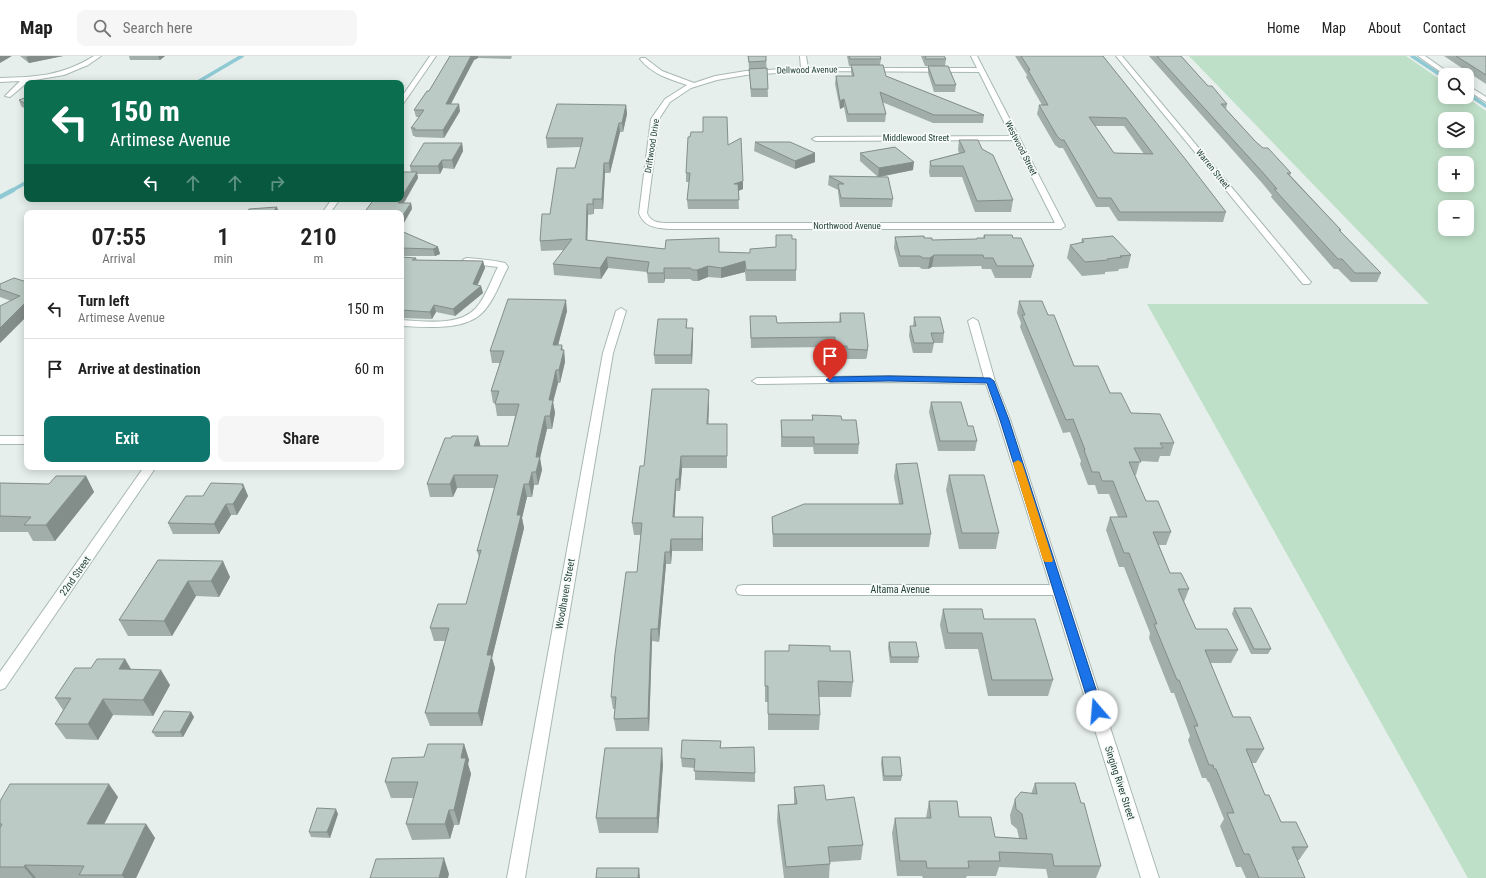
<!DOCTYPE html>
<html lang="en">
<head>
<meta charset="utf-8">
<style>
	body { margin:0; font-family:"Roboto Condensed",sans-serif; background:#f6f6f6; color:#222; height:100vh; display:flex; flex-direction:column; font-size:15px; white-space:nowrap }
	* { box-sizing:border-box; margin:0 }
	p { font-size:13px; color:#767676 }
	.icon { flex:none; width:22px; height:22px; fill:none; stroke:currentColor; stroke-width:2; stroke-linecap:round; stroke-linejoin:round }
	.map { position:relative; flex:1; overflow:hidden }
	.drawer { position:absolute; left:24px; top:154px; width:380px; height:260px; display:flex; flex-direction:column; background:#fff; border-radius:8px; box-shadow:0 2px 10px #0003 }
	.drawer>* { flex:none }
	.guide { position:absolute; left:24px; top:24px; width:380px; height:122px; border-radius:8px; box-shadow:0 2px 10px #0003; background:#0b6e4f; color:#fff; overflow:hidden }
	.controls { position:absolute; left:1438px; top:12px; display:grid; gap:8px }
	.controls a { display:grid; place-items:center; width:36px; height:36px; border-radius:8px; background:#fff; box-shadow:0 2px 10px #0003; font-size:20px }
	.pin { position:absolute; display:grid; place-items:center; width:34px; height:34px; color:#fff; margin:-41px -17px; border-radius:50% 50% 50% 0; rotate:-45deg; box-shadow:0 0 4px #0007 }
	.pin .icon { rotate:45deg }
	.me { position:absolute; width:44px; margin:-22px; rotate:342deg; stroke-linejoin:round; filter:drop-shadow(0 0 3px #0008) }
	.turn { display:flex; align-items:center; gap:14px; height:84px; padding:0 20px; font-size:18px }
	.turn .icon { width:52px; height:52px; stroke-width:2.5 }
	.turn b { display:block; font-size:28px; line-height:34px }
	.lanes { display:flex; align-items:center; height:38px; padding:0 20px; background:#0003; justify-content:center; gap:20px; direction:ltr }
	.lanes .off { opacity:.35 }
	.eta { display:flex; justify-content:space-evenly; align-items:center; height:68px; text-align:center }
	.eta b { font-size:24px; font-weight:600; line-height:28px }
	.button { display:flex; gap:8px; margin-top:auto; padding:8px 20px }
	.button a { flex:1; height:46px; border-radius:8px; background:#0f766e; color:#fff; font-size:16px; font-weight:600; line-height:46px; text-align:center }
	.button a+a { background:#f6f6f6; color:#222 }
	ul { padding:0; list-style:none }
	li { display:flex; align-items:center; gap:12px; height:60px; padding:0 20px; border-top:1px solid #e0e0e0 }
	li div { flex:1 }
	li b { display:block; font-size:15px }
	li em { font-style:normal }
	header { display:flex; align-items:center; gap:24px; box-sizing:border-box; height:56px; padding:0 20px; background:#fff; border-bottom:1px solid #e0e0e0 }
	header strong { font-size:19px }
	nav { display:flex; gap:22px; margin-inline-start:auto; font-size:14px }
	.search { width:280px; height:36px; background:#f6f6f6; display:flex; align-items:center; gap:10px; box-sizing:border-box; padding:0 14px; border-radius:8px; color:#767676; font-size:15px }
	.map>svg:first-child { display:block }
	.green { fill:#bfe0c8; fill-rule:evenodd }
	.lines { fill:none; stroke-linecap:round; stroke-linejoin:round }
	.stream-far1 { stroke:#8ec9d4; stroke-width:3.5 }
	.stream { stroke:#8ec9d4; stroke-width:4.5 }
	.street-casing { stroke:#a8b8b2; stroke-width:2 }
	.street { fill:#fff; fill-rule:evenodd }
	.wall { fill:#a1aea9; fill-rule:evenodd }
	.shaded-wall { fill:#838d89 }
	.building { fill:#bbcac4; stroke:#838d89; fill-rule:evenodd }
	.route { fill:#1a73e8; stroke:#114b97 }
	.slow { fill:#f59e0b }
	.labels { text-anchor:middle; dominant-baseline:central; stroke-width:3.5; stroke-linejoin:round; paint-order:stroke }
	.far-street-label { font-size:9px; fill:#24423a; stroke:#f7fbf9 }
	.street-label { font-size:10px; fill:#24423a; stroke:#f7fbf9 }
</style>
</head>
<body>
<header>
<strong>Map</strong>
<div class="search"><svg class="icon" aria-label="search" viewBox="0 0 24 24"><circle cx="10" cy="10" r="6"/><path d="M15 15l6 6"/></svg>Search here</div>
<nav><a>Home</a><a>Map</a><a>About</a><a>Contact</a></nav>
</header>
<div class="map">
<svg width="1486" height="822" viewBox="0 0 1486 822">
	<rect width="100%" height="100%" fill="#e6efeb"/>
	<path class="green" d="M1189,0h217l39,27v14h21l20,14v767h-18l-321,-574h282zM1445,63h22v22h-22zM1445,107h22v22h-22zM1445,151h22v22h-22z"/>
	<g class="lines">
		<g class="stream-far1">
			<polyline points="1412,0 1445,22"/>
			<polyline points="196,27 242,0"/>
			<polyline points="1467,37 1486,50"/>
			<polyline points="11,135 27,126"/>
		</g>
		<polyline class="stream" points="0,141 13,134"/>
		<defs>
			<g id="street">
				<path d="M94,0h7l-13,9 -24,10 -35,6 -19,16 -5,-1 15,-15 -20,1v-4c36,-1 62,-2 94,-22z"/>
				<polygon points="430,0 436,0 403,48 401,49 401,42"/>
				<path d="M800,0h6l2,12h169l-6,-12h6l88,170 -4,3h-392c-13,-1 -25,-2 -30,-16l12,-94 14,-20 22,-14c-18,-6 -35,-11 -47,-26l1,-1h4l17,13 32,12 21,-7 31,-5 55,-3zM808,15l171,1 32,64 -195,1 -4,2 4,2 197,-1 42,83h-386c-9,0 -18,0 -22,-10l12,-94 11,-17 21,-14 26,-8 29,-5z"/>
				<polygon points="1116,0 1122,0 1309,224 1311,226 1309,228 1303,228"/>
				<polygon points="1418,0 1425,0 1452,19 1445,19"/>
				<polygon points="1467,29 1486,41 1486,46 1467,34"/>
				<polygon points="332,143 340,143 330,157 322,157"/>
				<path d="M467,202c13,1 25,2 38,5l3,4c-8,15 -14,34 -26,46 -18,18 -57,14 -81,13v-6c23,1 58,7 75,-12 10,-11 15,-28 22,-41l-34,-4 -2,-2 2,-2z"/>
				<polygon points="621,252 626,255 613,297 525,822 507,822 603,297 616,255"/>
				<polygon points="973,262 978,265 995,325 1010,363 1159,822 1141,822 1053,539 743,539 738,538 736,534 738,530 743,529 1050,529 998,363 986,328 889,326 757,328 752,325 757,322 889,320 984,322 968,265"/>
				<rect x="0" y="380" width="27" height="8"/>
				<polygon points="144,411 156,411 5,632 0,634 0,616"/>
			</g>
		</defs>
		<use href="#street" class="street-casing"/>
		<use href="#street" class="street"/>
	</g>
	<g class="wall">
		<polygon points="20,0 63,0 29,7"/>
		<polygon points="129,0 165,0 160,4 130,4"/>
		<polygon points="450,0 512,0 511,3 478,2 474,4 451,48 460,55 444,82 415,81 415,80 413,80 411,72 419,61 416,61 414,54 429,35"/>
		<polygon points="748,0 766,0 768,41 751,41 749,13"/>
		<polygon points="847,0 880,0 881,3 880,9 886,20 984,59 983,67 933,67 882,46 886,58 885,66 847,66 844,51 840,53 835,28 836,20 852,20 851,17 851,10 849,10"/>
		<polygon points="921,0 944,0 946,3 945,10 956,29 955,36 934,36 928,17 928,10 925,10"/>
		<path d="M1015,0h88l123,156 -3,10 -105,-1 -9,-14h-13l-33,-59h-4l-4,-3 -18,-31 2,-9h3l-16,-28 1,-2zM1095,70h29l20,28 -30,-1z"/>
		<polygon points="1149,0 1181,0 1208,30 1227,48 1226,53 1256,86 1291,117 1290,119 1341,174 1340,175 1381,217 1377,226 1351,226 1338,213 1334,213 1271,141 1272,139 1262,127"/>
		<polygon points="1444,0 1486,0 1486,28"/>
		<polygon points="27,41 27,54 21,50 19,44"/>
		<polygon points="626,49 627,58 623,76 620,76 610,117 605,117 603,153 594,153 594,158 588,159 587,184 665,193 719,196 750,197 776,191 792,183 796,214 796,225 746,225 745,216 721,222 708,221 698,225 693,225 690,223 665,223 664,227 648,227 647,216 608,212 601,223 554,219 553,208 564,194 541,195 540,185 550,158 575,112 581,91 547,92 546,82"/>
		<polygon points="959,84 982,93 1013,144 1011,156 975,156 962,121 930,121 929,116 930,105 959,97 958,94"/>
		<polygon points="755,86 815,97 815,106 795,113 754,95"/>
		<polygon points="462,87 463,95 454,113 443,112 440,118 417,118 418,122 404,147 411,147 412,153 401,157 411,116 410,110"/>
		<polygon points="728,89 743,133 738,135 739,153 688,153 687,144 689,126 686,126 686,117"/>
		<polygon points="860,97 913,114 880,121 893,143 892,151 840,151 838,136 838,134 828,129 829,120 878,121 860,105"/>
		<polygon points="401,175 438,191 440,198 435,200 401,200"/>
		<polygon points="984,179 1013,182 1034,210 1031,222 995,222 991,213 982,213 981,210 932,211 928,213 922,213 919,211 899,211 894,192 895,181 924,182 932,184 977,183 977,182 983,182"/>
		<polygon points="1082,183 1131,199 1128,212 1119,213 1118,215 1105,216 1105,218 1082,220 1067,202 1070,189 1081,187"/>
		<polygon points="401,201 416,202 417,204 483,205 485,212 477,229 481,230 483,237 455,260 436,256 432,263 401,262"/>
		<polygon points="27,226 27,260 0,287 11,245 0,241 0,228"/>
		<polygon points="1019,245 1048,259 1074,310 1110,337 1131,357 1174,387 1170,400 1160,400 1158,406 1140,405 1136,419 1135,419 1146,445 1171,476 1166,489 1159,489 1170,517 1189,533 1184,546 1196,573 1238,594 1231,607 1210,607 1233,661 1264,693 1256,707 1252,707 1265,739 1281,766 1308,791 1299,804 1297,804 1305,822 1246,822 1241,811 1236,811 1220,770 1224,763 1209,726 1208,726 1206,722 1202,722 1188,684 1190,680 1174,637 1171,637 1149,582 1150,577 1124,511 1119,511 1106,474 1110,461 1118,461 1109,438 1098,438 1095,429 1088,429 1080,408 1081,405 1070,376 1063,377 1020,271 1021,267 1017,257"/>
		<polygon points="567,255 558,289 563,294 564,294 565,306 560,327 558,327 553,346 555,357 552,373 547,373 540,402 542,414 538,429 534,429 532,441 527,441 522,462 524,472 492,602 495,612 482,670 430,670 425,657 445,585 434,585 430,572 466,548 479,501 477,495 494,432 457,432 453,441 430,441 427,428 451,382 478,380 480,390 508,390 515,360 497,360 495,347 493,347 491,335 500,307 492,307 490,295"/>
		<polygon points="840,257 868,290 866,303 847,303 846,300 835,300 834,291 751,292 750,260 777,267 839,266"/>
		<polygon points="914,261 944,277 943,287 934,287 932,297 913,297 909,280 910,270 913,270"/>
		<polygon points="687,263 687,272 693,272 693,282 692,308 655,308 654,299"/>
		<polygon points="709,346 708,368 727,368 727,412 682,412 680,435 676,435 674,461 703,473 703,495 672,495 671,508 666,508 659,586 652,585 649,675 616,675 614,663 615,653 613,653 611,641 637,516 641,479 634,479 632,467 644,410"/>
		<polygon points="931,346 968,370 977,385 975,395 938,395 929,356"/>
		<polygon points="812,359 842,364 859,388 858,398 814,398 813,391 781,391 781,364 812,364"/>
		<polygon points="896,408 931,478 929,491 773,491 772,461 899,448 894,421"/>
		<polygon points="949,419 999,477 996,493 959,493 946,434"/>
		<polygon points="86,420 94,436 55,485 33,485 28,476 0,476 0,427 49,428"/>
		<polygon points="243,428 248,440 237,459 231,459 219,478 173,478 168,467 203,440"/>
		<polygon points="158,504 230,521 219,541 196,540 172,580 128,580 119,564"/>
		<polygon points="1234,552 1271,593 1268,598 1251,598 1232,558"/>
		<polygon points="943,553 984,563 1053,624 1048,640 988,640 978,593 945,593 940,569"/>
		<polygon points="889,586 919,601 918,607 890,607 888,591"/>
		<polygon points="765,595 830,595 853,626 851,641 819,641 820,659 819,674 768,674 768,646 765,646"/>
		<polygon points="125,603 131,613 170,629 153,660 113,659 98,684 66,683 55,668 63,654 55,642 91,612"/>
		<polygon points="191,656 194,661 183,681 156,681 152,676"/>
		<polygon points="721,685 721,692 755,717 755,726 695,724 695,712 682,711 681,702"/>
		<polygon points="464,688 469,704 468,708 471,718 459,769 454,769 450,783 412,784 406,768 414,742 391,742 385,726 424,701"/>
		<polygon points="882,701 902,720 901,725 883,725 881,707"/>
		<polygon points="663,708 658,777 599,777 596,762"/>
		<polygon points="1035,727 1081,747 1101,810 1096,822 1048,822 1046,813 999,811 996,820 967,820 966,822 923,822 922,820 897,820 892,777 895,762 926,762 929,745 995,781 1019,782 1017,773 1011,768 1010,759 1015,743 1031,738"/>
		<polygon points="794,731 863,789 861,804 830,806 829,822 784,822 777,765 778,749 794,748"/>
		<polygon points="118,741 104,768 146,768 155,782 136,822 0,822 0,745"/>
		<polygon points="338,758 330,782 311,781 309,776"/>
	</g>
	<g class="shaded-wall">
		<polygon points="0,0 12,0 0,7"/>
		<polygon points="29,0 63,0 29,7 26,1"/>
		<polygon points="158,0 165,0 160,4"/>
		<polygon points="471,0 478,0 478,2 474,4 447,55 446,48"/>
		<polygon points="844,43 844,51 840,53 840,45"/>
		<polygon points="459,48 460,55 444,82 443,74"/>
		<polygon points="626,49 627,58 623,76 622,67"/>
		<polygon points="619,67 620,76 610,117 609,107"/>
		<polygon points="462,87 463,95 454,113 452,104"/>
		<polygon points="815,97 815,106 795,113 795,105"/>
		<polygon points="442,104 443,112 440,118 438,110"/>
		<polygon points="914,106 913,114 878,121 879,112"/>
		<polygon points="604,107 605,117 603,153 602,143"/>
		<polygon points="417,116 418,122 400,153 398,147 400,143 401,143 401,142"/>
		<polygon points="743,125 743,133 734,137 734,128"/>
		<polygon points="593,143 594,153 594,158 593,148"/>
		<polygon points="411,147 412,153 401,172 401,162"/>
		<polygon points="587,148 588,159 587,195 586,184"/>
		<polygon points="277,151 279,157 272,157"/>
		<polygon points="438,191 440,198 435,200 433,193"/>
		<polygon points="934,199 932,211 928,213 930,202"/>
		<polygon points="607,201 608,212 601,223 600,212"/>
		<polygon points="483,205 485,212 475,235 481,230 483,237 455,260 453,253 473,228"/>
		<polygon points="745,205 745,216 721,222 721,212"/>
		<polygon points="708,210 708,221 698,225 697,214"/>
		<polygon points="664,212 665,223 664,227"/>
		<polygon points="566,244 567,255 555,301 553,289"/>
		<polygon points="27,245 27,260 0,287 0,272"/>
		<polygon points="434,249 436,256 432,263 430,256"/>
		<polygon points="693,272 693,282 692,308 691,299"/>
		<polygon points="562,289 563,297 564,294 565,306 560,327 559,314 561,294"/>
		<polygon points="868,290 867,300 866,303 867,294"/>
		<polygon points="556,314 558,327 553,346 555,357 552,373 550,360 549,344"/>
		<polygon points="709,334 709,346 708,380 707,368"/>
		<polygon points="545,360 547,373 540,402 542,414 538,429 536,416 536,401 538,390"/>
		<polygon points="478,380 481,392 474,390"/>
		<polygon points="681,400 682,412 680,435 679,423"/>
		<polygon points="532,416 534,429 532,441 529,428"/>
		<polygon points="454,419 457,432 453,441 450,428"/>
		<polygon points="86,420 94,436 55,485 46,469"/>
		<polygon points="676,423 676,435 674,474 673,461"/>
		<polygon points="243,428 248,440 237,459 233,448"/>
		<polygon points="524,428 527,441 522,462 524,472 492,602 495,612 482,670 478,657 487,599"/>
		<polygon points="226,448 231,459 219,478 214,468"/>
		<polygon points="703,461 703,495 702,483"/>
		<polygon points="671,483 672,495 671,508 670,496"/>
		<polygon points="665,496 666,508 659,586 658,573"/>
		<polygon points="223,505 230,521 219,541 211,525"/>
		<polygon points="188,525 196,540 172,580 164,565"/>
		<polygon points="651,573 652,585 649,675 648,662"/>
		<polygon points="125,603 134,619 119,613"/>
		<polygon points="161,614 170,629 153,660 143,644"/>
		<polygon points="103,643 113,659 98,684 88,668"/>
		<polygon points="191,656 194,661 183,681 180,676"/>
		<polygon points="464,688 469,704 468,708 471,718 459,769 454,754 461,702"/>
		<polygon points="662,692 663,708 658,777 657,762"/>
		<polygon points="109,728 118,741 97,782 87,768"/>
		<polygon points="336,753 338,758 330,782 327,776"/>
		<polygon points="449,754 454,769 450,783 445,768"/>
		<polygon points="146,768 155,782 136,822 124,822 122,819"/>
		<polygon points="444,802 449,818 448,822 439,822"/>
		<polygon points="25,809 36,822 33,822 24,811"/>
		<polygon points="639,812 640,822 638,822"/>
	</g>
	<g class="building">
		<polygon points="450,0 471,0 446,48 459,48 443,74 414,74 415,72 411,72 424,54 414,54 427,35 429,35"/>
		<polygon points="748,0 766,0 766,5 749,6"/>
		<polygon points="849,0 880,0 881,3 850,3"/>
		<polygon points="925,0 944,0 946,3 926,3"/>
		<path d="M1021,0h82l83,104 40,52h-106l-9,-14h-13l-34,-58h-3l-4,-4 -18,-31h9l-20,-35h2zM1089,61l37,1 27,36 -39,-1z"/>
		<polygon points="1157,0 1181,0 1208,30 1212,30 1227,48 1221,48 1256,86 1263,92 1268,92 1291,117 1287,117 1341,174 1339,174 1381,217 1355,217 1342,203 1338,203 1274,133 1277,133 1265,119"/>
		<polygon points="1456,0 1486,0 1486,19"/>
		<polygon points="851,9 883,9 886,20 984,59 934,59 880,36 886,58 848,58 844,43 840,45 836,20 854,20"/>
		<polygon points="928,10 948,10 956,29 935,29"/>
		<polygon points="767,12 768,33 751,33 749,13"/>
		<polygon points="27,41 27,49 19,44"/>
		<polygon points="557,48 626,49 622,67 619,67 609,107 604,107 602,143 593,143 593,148 587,148 586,184 665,193 666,184 719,182 719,196 750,197 750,193 776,191 776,179 792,179 792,183 796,183 796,214 746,214 745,205 721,212 708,210 697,214 693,214 690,212 664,212 664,217 647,217 649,206 607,201 600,212 553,208 572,183 540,185 542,158 550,158 557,112 575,112 583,82 546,82"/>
		<polygon points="703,61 727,61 728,89 741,82 743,125 734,128 738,128 739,144 687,144 690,117 686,117 688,81 690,81 691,76 703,76"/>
		<polygon points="959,84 978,84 982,93 993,99 1013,144 977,145 963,110 931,110 930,105 965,96"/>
		<polygon points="755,86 790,86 815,97 795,105"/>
		<polygon points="424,87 462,87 452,104 442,104 438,110 410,110"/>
		<polygon points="895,91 914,106 879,112 860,97"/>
		<polygon points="401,116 417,116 401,142"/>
		<polygon points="829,120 888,121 893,143 841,142 838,128 844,128"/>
		<polygon points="374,143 400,143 398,147 411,147 401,162 401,157 364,157"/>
		<polygon points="277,151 272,157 246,157 249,153"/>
		<polygon points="401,175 438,191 433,193 401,192"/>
		<polygon points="984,179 1012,179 1013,182 1021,182 1034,210 997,210 993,202 984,202 983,199 934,199 930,202 923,202 920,200 900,200 895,181 924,180 924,182 932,182 932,184 977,183 977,182 985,182"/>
		<polygon points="1113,180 1131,199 1120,200 1122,201 1107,203 1108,204 1085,206 1070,189 1084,186 1082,183"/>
		<polygon points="401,201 416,202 412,204 483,205 473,228 481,230 453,253 434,249 430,256 401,254"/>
		<polygon points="14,222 27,226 27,245 0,272 0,250 20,240 0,233 0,228"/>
		<polygon points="508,243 566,244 553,289 562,289 561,294 564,294 559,314 556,314 549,344 553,344 550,360 545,360 538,390 536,401 540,401 536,416 532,416 529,428 524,428 517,459 521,459 487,599 492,599 478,657 425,657 449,572 430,572 438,548 466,548 481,494 477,495 498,419 454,419 450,428 427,428 445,382 451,382 452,380 478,380 474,390 508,390 519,348 495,348 499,335 491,335 504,295 490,295"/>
		<polygon points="1019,245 1042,245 1048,259 1054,259 1074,310 1098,310 1110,337 1121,337 1131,357 1160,358 1174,387 1160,387 1163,392 1134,392 1141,406 1129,406 1146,445 1158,445 1171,476 1153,476 1170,517 1181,517 1189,533 1178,533 1196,573 1227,573 1238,594 1205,594 1233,661 1250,661 1264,693 1246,693 1265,739 1269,739 1281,766 1296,766 1308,791 1292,791 1305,822 1259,822 1249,798 1244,798 1227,757 1234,757 1216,713 1214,713 1213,709 1209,709 1194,670 1198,670 1179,624 1177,624 1154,568 1157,568 1129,497 1124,497 1110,461 1127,461 1113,425 1102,425 1099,416 1092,416 1084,394 1085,394 1073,363 1066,364 1022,259 1025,259"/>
		<polygon points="840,257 864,257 868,290 867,294 847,293 847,290 835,290 835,281 751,282 750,260 776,260 777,267 841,266"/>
		<polygon points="914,261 940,261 944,277 931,277 934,287 914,287 910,270 916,270"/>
		<polygon points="658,263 687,263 686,272 693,272 691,299 654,299"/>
		<polygon points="652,333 707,333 707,334 709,334 707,368 727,368 727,400 681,400 679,423 676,423 673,461 703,461 702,483 671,483 670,496 665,496 658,573 651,573 648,662 614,663 616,641 611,641 615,598 626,516 637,516 642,467 632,467 640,410 644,410"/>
		<polygon points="931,346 961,346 968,370 973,370 977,385 940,385"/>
		<polygon points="812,359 841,360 842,364 856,364 859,388 814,388 814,381 782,381 781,364 813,364"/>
		<polygon points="917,407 931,478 773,478 772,461 804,448 903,448 896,408"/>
		<polygon points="949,419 984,419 999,477 962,477"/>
		<polygon points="56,420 86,420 46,469 24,469 31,461 0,460 0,427 49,428"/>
		<polygon points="211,427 243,428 242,430 244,430 233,448 226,448 214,468 168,467 186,440 203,440"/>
		<polygon points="158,504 223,505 211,525 188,525 164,565 119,564"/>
		<polygon points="1234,552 1251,552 1271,593 1254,593"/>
		<polygon points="943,553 982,553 984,563 1035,563 1053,624 992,624 982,577 948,577"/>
		<polygon points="889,586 916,586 919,601 891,601"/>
		<polygon points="789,589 830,590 830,595 850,595 853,626 818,625 820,659 768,658 768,630 765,630 765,595 789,595"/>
		<polygon points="97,603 125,603 119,613 161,614 143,644 103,643 88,668 55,668 71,642 55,642 75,612 91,612"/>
		<polygon points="164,655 191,656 180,676 152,676"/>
		<polygon points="682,684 721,685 720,692 754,691 755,717 694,715 695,703 681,702"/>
		<polygon points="428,688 464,688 461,702 466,702 454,754 449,754 445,768 406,768 418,726 385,726 392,702 424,701"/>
		<polygon points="605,692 662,692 657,762 596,762"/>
		<polygon points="882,701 900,701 902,720 884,720"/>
		<polygon points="1035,727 1075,727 1081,747 1084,747 1101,810 1054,810 1052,798 999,796 1000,805 968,805 969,812 927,812 926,805 900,805 895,762 931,762 929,745 957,745 959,761 991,761 995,781 1027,783 1022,758 1016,753 1015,743 1021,736 1037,738"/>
		<polygon points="10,728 109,728 87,768 146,768 122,819 79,819 84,810 25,809 24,811 0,811 0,772 2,768 0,768 0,745"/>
		<polygon points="824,729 826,744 854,741 863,789 828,791 830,808 786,811 778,749 797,748 794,731"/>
		<polygon points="317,752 336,753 327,776 309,776"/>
		<polygon points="444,802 439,822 370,822 376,803"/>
		<polygon points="597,812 639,812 638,822 596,822"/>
	</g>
	<polygon class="route" points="889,320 990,322 994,325 1009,364 1103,655 1101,658 1097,660 1093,658 1091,655 1000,364 987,327 889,325 830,326 826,324 830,321"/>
	<polygon class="slow" points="1018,404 1022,407 1053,504 1052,506 1045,506 1043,504 1013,407"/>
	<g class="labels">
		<g class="far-street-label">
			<text transform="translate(807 14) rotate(-1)">Dellwood Avenue</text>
			<text x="916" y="82">Middlewood Street</text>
			<text transform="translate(652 90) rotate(-81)">Driftwood Drive</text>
			<text transform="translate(1021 92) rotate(63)">Westwood Street</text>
			<text transform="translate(1213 113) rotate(51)">Warren Street</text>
			<text x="847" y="170">Northwood Avenue</text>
		</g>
		<g class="street-label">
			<text transform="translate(75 520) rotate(-55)">22nd Street</text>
			<text x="900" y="533">Altama Avenue</text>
			<text transform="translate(565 538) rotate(-80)">Woodhaven Street</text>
			<text transform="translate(1120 727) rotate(72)">Singing River Street</text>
		</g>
	</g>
</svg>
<div class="controls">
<a><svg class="icon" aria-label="search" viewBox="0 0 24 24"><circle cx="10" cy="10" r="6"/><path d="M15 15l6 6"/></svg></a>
<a><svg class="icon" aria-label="layers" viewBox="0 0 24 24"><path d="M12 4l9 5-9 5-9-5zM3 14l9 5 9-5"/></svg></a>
<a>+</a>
<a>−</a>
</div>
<div class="pin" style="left:830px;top:324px;background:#d93025"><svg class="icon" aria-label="arrive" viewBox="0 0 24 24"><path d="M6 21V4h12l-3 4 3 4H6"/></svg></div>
<svg class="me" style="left:1097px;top:655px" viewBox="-20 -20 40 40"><circle r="19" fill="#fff"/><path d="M0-13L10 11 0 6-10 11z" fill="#1a73e8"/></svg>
<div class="guide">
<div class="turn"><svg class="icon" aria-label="left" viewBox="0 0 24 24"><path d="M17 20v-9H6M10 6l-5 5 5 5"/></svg><div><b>150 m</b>Artimese Avenue</div></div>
<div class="lanes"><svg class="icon" aria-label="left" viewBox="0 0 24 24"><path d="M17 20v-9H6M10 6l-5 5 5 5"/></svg><svg class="icon off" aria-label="ahead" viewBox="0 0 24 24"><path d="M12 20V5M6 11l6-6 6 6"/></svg><svg class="icon off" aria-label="ahead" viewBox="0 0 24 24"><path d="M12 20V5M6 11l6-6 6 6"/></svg><svg class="icon off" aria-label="right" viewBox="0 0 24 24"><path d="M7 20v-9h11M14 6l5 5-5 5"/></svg></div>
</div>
<section class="drawer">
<div class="eta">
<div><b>07:55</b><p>Arrival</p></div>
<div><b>1</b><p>min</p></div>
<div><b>210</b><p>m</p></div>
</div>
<ul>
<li><svg class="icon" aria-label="left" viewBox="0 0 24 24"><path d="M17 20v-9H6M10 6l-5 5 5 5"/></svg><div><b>Turn left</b><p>Artimese Avenue</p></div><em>150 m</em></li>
<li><svg class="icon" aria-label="arrive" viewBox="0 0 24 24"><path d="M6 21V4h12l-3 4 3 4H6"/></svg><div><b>Arrive at destination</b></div><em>60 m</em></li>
</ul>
<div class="button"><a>Exit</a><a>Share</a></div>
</section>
</div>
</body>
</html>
